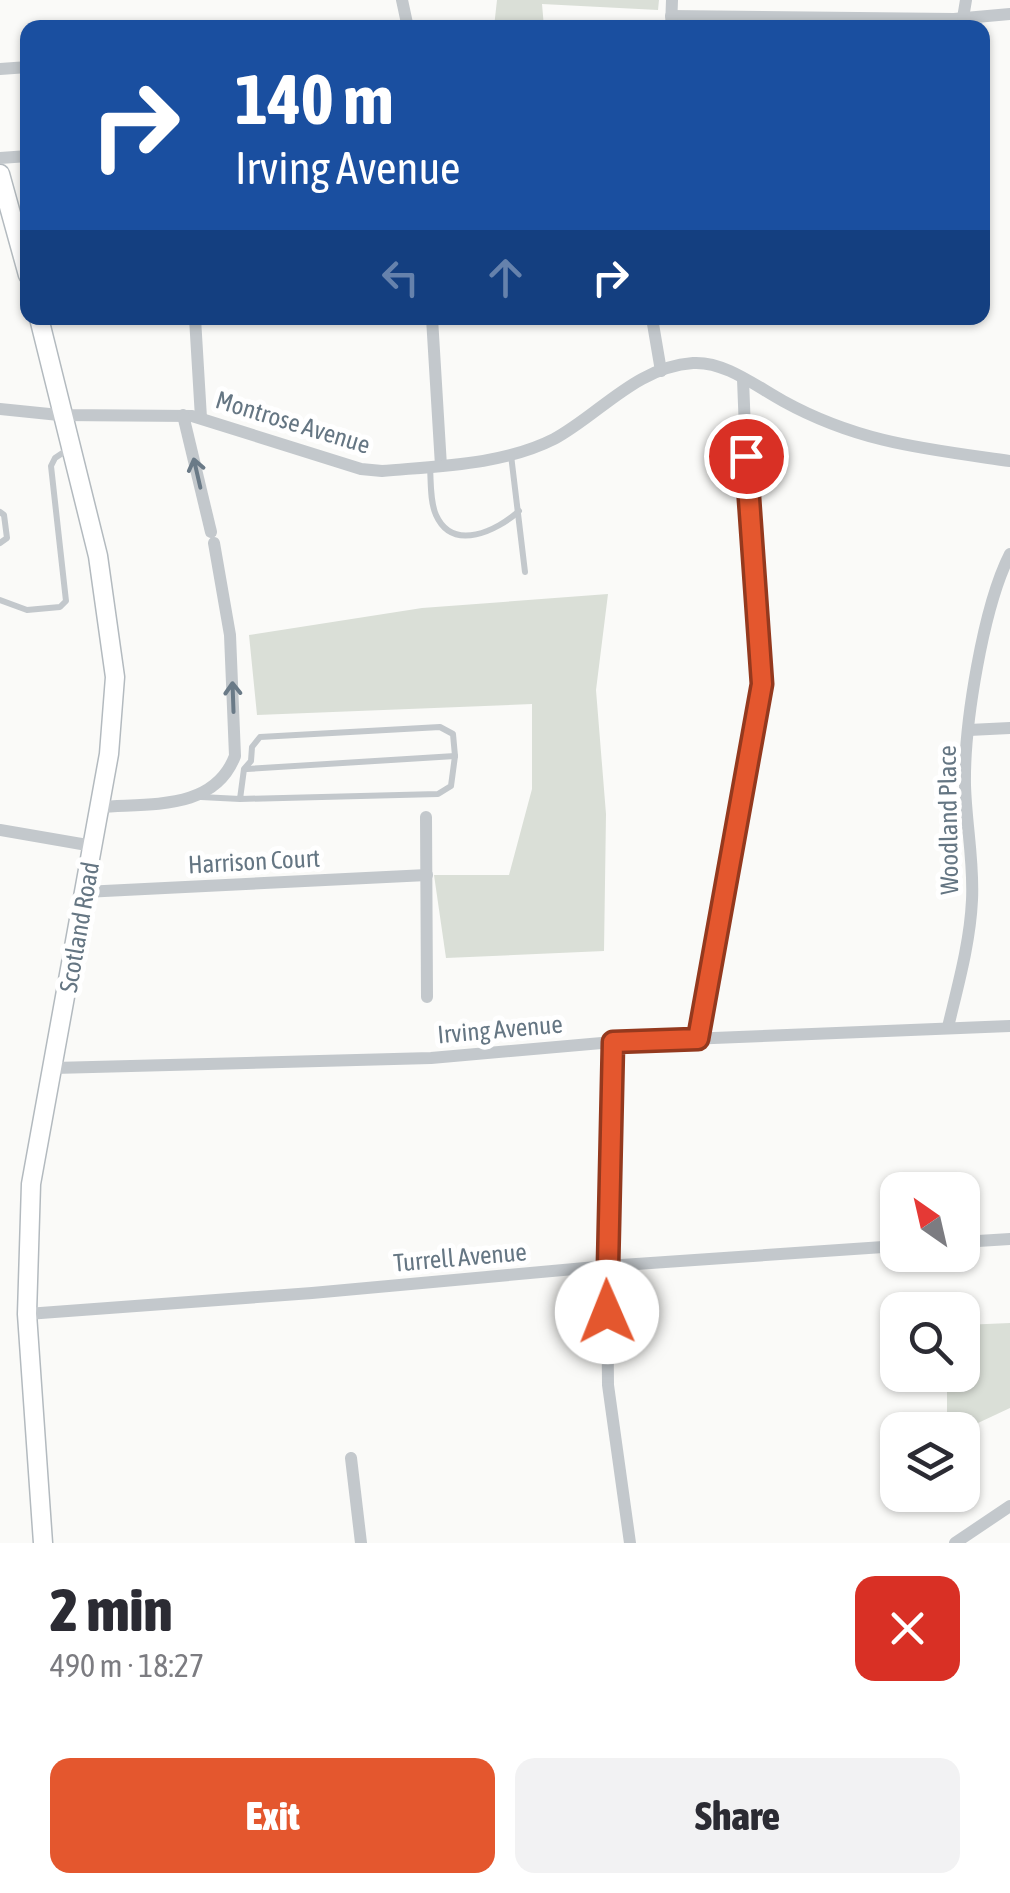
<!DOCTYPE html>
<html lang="en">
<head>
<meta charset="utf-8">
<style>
	body { margin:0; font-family:"Asap Condensed",sans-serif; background:#f2f2f3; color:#2b2b33; height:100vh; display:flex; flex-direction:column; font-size:38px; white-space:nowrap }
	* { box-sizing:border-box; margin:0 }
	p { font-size:32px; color:#7c7c81 }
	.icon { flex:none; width:55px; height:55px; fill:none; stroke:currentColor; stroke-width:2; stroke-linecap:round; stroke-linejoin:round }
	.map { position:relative; height:1543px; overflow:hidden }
	.drawer { display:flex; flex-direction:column; background:#fff; flex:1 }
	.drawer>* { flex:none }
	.hud { position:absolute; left:20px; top:20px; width:970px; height:305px; border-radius:20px; box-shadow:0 2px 8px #0004; background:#1a4fa0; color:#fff; overflow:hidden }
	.needle { width:65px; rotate:326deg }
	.tools { position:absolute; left:880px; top:1172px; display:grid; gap:20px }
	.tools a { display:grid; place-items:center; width:100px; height:100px; border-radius:20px; background:#fff; box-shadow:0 2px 8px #0004; font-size:50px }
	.pin { position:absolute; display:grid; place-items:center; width:85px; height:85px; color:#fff; margin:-42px; border:5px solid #fff; border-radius:50%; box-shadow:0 2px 10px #0007 }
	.me { position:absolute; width:110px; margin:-55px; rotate:359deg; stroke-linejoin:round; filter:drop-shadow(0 0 8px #0008) }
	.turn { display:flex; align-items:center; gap:35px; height:210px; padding:0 50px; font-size:45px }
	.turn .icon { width:130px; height:130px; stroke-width:2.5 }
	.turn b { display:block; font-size:70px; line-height:85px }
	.lanes { display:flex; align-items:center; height:95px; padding:0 50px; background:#0003; justify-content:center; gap:50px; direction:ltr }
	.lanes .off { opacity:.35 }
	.round { display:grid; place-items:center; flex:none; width:105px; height:105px; border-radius:20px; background:#f2f2f3 }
	.head { display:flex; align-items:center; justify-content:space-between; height:170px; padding:0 50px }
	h1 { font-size:60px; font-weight:800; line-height:75px }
	.primary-button { display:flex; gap:20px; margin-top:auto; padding:20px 50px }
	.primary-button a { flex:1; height:115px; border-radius:20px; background:#e4572e; color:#fff; font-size:40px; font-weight:800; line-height:115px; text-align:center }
	.primary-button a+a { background:#f2f2f3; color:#2b2b33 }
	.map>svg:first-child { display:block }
	.green { fill:#dadfd7 }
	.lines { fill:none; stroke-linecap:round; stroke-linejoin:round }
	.secondary-casing { stroke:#b3babf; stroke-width:21 }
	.lane { stroke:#c3c8cc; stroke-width:6 }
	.street { stroke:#c3c8cc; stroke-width:12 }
	.secondary { stroke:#fff; stroke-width:18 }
	.oneway { stroke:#6a7a87 }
	.route-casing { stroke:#94391e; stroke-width:25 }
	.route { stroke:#e4572e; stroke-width:18 }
	.labels { text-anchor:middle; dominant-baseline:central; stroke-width:10; stroke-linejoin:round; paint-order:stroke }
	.street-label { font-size:25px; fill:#657683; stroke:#fff }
</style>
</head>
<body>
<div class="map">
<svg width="1010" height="1543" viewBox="0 0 1010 1543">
	<rect width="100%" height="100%" fill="#fafaf8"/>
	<g class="green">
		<polygon points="497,0 659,0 658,10 542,4 544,27 494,27"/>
		<polygon points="608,594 596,690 606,814 604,951 446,958 434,875 509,875 532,789 532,704 257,715 249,635 422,608"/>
		<polygon points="1010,1323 1010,1408 963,1430 947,1430 947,1375 962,1375 963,1325"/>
	</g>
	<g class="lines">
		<defs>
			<g id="secondary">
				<polyline points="0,174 28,275"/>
				<polyline points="39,318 98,556 115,677 109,754 31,1184 27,1314 43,1543"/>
			</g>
		</defs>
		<use href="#secondary" class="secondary-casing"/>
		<g class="lane">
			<polyline points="511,455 525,572"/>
			<path d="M430,467c1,15 0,35 6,48 17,38 62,15 83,-4"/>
			<polyline points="0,512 4,515 7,538 0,543"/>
			<polyline points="0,600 27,610 60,607 66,601 51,466 55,458 67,450"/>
			<polyline points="247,769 455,756"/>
			<polyline points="201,797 240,799 438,794 451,786 455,756 453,734 440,727 260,737 252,747 251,761 244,769 240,799"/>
		</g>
		<g class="street">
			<polyline points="402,0 408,28"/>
			<polyline points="671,16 954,19 1010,14"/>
			<polyline points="963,18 966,0"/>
			<polyline points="671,28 672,0"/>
			<polyline points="0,69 28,67"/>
			<polyline points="0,158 28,156"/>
			<polyline points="195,318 201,418"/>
			<polyline points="432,318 441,466"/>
			<polyline points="652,318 661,371"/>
			<path d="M0,409l59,6 133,1 169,53 21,2c56,-5 121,-6 172,-32 46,-25 82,-72 139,-76 32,-2 64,24 90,38 76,42 143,48 227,60"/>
			<polyline points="183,415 211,532"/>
			<polyline points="969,730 1010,728"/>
			<path d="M100,807c50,-4 114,4 135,-51l-5,-121 -16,-92"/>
			<polyline points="426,817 427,997"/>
			<polyline points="0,830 93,846"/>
			<polyline points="84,892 427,875"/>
			<path d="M948,1027c10,-42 22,-84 24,-127 2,-39 -6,-76 -7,-115 -1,-60 18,-178 45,-231"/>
			<polyline points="698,1039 761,685 749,533 743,379"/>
			<polyline points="613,1042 607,1266 608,1385 630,1543"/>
			<polyline points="54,1068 431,1058 613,1042 1010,1026"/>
			<polyline points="962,1242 1010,1239"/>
			<polyline points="27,1314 312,1293 607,1266 898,1246"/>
			<polyline points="351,1458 361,1543"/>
			<polyline points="955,1543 1010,1506"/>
		</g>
		<use href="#secondary" class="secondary"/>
	</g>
	<defs><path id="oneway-shaft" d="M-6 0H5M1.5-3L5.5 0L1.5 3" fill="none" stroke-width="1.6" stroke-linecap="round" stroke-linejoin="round" transform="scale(2.5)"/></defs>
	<g class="oneway">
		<use href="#oneway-shaft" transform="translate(197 473) rotate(-103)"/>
		<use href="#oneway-shaft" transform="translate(233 697) rotate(-92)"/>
	</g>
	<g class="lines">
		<defs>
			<polyline id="route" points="607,1312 613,1042 698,1039 762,684 746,456"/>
		</defs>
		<use href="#route" class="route-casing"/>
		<use href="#route" class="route"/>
	</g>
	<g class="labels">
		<g class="street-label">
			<text transform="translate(293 422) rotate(17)">Montrose Avenue</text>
			<text transform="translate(948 820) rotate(-91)">Woodland Place</text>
			<text transform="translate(254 861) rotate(-3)">Harrison Court</text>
			<text transform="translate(79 927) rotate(-80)">Scotland Road</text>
			<text transform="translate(500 1029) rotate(-5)">Irving Avenue</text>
			<text transform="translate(460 1257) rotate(-5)">Turrell Avenue</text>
		</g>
	</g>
</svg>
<div class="tools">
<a><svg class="needle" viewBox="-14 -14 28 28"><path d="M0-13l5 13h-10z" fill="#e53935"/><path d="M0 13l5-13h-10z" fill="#7c7c81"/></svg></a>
<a><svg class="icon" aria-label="search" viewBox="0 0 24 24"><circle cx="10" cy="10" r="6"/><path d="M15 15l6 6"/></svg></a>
<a><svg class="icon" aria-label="layers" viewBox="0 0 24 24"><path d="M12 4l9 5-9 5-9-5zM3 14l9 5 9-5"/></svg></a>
</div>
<div class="pin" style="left:746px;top:456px;background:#d93025"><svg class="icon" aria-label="arrive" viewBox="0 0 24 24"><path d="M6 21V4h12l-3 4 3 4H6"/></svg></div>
<svg class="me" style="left:607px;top:1312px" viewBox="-20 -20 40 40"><circle r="19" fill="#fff"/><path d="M0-13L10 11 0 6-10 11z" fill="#e4572e"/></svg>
<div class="hud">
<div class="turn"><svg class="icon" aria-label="right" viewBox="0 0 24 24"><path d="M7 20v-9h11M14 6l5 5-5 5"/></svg><div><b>140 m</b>Irving Avenue</div></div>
<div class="lanes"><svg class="icon off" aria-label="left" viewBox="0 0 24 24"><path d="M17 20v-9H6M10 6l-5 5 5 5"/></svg><svg class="icon off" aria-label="ahead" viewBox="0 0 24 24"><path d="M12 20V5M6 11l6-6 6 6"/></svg><svg class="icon" aria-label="right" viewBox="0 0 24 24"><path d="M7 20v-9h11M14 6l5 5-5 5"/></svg></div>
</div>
</div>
<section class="drawer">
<div class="head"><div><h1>2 min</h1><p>490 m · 18:27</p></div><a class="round" style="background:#d93025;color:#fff"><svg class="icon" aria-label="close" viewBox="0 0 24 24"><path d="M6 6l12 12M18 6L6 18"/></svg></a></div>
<div class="primary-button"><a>Exit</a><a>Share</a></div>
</section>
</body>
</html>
